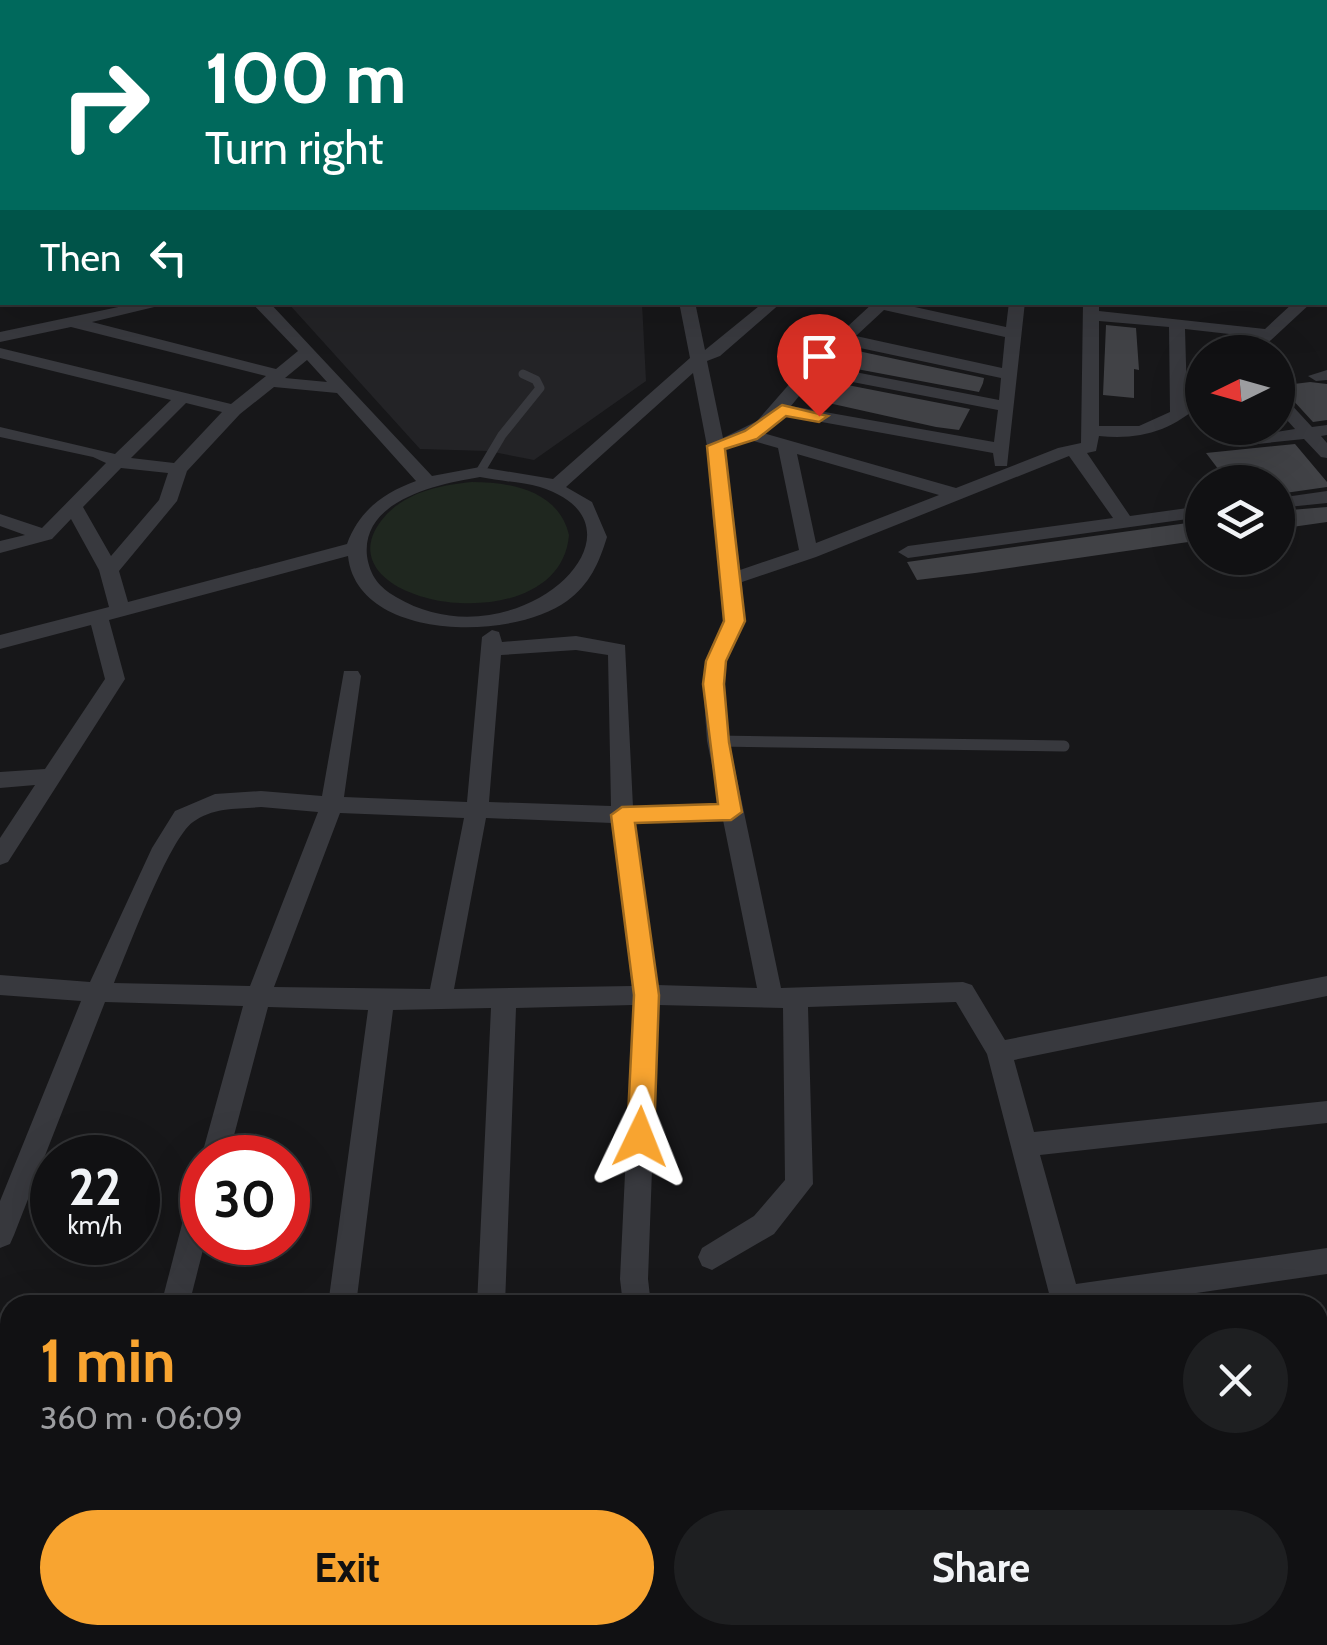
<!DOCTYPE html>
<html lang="en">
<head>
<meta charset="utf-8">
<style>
	body { margin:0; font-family:Cabin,sans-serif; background:#1e1f21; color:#f1f3f6; height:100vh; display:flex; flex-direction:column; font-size:38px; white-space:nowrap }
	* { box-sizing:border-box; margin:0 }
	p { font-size:32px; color:#9c9da0 }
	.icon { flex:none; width:55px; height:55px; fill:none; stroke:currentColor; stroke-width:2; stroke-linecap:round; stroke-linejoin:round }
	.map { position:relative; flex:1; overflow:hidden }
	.side { position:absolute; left:0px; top:1295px; width:1328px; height:350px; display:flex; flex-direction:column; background:#111113; border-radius:30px 30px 0 0; box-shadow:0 10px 40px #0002,0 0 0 2px #303133 }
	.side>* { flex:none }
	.top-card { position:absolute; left:0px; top:0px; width:1328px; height:305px; box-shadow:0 10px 40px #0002,0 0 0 2px #303133; background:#00695c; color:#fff; overflow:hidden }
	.needle { width:65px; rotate:265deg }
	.controls { position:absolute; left:1185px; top:335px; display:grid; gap:20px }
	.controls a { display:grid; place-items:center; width:110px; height:110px; border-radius:50%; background:#111113; box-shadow:0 10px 40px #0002,0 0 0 2px #303133; font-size:50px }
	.speed { position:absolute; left:30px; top:1135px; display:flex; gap:20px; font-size:50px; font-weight:700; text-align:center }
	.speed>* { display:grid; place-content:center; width:130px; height:130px; border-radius:50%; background:#111113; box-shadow:0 10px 40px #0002,0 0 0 2px #303133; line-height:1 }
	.speed small { font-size:25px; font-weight:400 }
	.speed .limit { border:15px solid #d22; background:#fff; color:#111 }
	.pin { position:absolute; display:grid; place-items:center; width:85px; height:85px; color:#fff; margin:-102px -42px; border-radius:50% 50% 50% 0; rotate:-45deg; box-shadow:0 0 10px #0007 }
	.pin .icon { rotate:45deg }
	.me { position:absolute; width:110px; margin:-55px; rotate:2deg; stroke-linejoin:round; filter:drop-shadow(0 0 8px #0008) }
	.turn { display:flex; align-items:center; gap:35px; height:210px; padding:0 40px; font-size:45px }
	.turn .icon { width:130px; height:130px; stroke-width:2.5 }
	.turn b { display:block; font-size:70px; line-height:85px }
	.then { display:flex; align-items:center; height:95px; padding:0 40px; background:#0003; gap:20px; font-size:38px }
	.round { display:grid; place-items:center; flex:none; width:105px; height:105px; border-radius:52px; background:#1e1f21 }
	.summary { display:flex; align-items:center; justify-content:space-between; height:170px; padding:0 40px }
	h1 { font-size:60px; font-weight:700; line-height:75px; color:#f8a430 }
	.cta { display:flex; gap:20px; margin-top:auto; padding:20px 40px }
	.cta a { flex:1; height:115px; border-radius:60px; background:#f8a430; color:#111; font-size:40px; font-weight:700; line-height:115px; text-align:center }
	.cta a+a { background:#1e1f21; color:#f1f3f6 }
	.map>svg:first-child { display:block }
	.built { fill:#232326 }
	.green { fill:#1f271f }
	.building { fill:#414246 }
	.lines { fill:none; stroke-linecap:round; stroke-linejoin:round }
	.lane-far1 { stroke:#38393e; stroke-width:9 }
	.lane { stroke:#38393e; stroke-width:11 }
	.street { fill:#38393e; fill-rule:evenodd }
	.secondary { fill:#46494e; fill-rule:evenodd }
	.route { fill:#f8a430; stroke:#a16b1f; stroke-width:2.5 }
</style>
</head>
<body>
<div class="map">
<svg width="1327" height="1645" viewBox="0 0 1327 1645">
	<rect width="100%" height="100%" fill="#171719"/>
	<polygon class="built" points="288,303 642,303 646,381 534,460 488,451 420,449"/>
	<path class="green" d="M472,482c39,0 87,9 97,53 -9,112 -252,71 -188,-14 21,-28 58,-36 91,-39z"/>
	<g class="building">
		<polygon points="1106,325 1136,328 1139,370 1134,369 1134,398 1103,395"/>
		<polygon points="858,351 984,378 983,383 979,392 846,367"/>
		<polygon points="827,381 970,409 959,430 936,427 815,400"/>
		<polygon points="1310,382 1327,384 1327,420 1313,422 1291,398 1278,391 1278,386"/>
		<polygon points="1295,444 1327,482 1327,487 1278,494 1278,482 1228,482 1206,453"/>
		<polygon points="1327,507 1327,522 1278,529 1278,511"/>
		<polygon points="1202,521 1202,540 975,573 917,580 907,562"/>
	</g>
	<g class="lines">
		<polyline class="lane-far1" points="480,472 502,435 540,388 536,380 523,374"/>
		<polyline class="lane" points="718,741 1064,746"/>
		<g class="street">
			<rect x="503" y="0" width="12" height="2"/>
			<polygon points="648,0 660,0 661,2 649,2"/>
			<polygon points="895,0 917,0 918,2 897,2"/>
			<polygon points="1274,0 1297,0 1298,2 1276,2"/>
			<polygon points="1325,5 1327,6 1327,14 1325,13"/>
			<polygon points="1325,42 1327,43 1327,51 1325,50"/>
			<polygon points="1325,81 1327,82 1327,90 1325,89"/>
			<rect x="0" y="104" width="2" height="8"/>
			<polygon points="1325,139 1327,139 1325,148"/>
			<rect x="0" y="218" width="2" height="8"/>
			<polygon points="1327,276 1327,287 1325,288 1325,277"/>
			<path d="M142,302h33l-83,20 184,47 22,-18 -47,-49h18l163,174 48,-9 73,12 137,-121 -11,-56h16l10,48 59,-48h18l-62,54 -13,5 16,77 34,-17 49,-56 68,-63h18l114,25 3,-25h16l-18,164h-12l-2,-13 -210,-38 -20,18 193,55 102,-40 23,-5 2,-141h16v9l166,18 29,-27h18l-54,50h-17l15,-15 -71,-8 2,70 15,-9v13c-31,28 -61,37 -103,33l-3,15 -9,2 43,63 72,-10v11l-294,41 -10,-6 10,-6 205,-28 -44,-62 -253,101 -74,25 2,39 -18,40 -3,23 6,57 52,247 182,-6 9,3 33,55 322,-64v20l-313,64 20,72 293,-31v22l-287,32 36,129 251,-36v26l-213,31h-62l-65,-251 -31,-52 -148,5 5,177 -39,50 -62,36 -10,-4 -4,-9 4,-9 52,-32 31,-36 -2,-172 -125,-3 -10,274 3,26h-28l-3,-26 13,-274 -117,3 -11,297h-28l14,-297 -98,2 -37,295h-28l40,-295 -100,-3 -40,151h-26v4l-1,-4 42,-152 -138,-4 -91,233 -4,9 -10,4v-47l81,-200 -81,-6v-20l90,7 62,-134 23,-37 40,-17 46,-3 61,5 22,-125h14l3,5 -17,121 123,5 15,-165 10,-7 7,2 3,10 74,-6 49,9 8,162 87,-3 -13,-63 -4,-57 3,-23 18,-40 -2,-42 -9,-57 -6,-76 -14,-73 -127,114 26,15 15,35c-8,26 -17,47 -40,64 -54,40 -210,41 -219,-45l-239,64 16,59 -117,183 -8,3v-27l35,-53 -35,3v-16l45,-3 60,-90 -14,-54 -91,24v-14l109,-28 -10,-37 -28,-51 -19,20 -52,14v-12l25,-6 -25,-9v-12l42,14 64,-65 -13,-6 -93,-20v-10l115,27 56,-54 -171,-42v-10l231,56 35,-28 -195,-49 -71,15v-10zM884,310l121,27 -3,31 -146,-32zM1099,321l70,6 1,85 -31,14h-40zM846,345l155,33 -2,22 -175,-34zM307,360l20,22 -42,-4zM816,375l182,35 -4,32 -203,-36zM274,387l63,6 79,88c-33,12 -57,30 -69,63l-219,58 -9,-31 58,-70 10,-30 53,-57zM186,403l36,9 -48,51 -43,-5zM750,440l28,8 21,102 -59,20 -15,-121zM797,454l142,41 -123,48zM121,468l47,5 -9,27 -48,56 -28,-49zM480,477c19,4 41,5 60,10 125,40 -25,181 -144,110 -17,-10 -26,-21 -29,-41 -6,-56 71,-72 113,-79zM576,650l32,5 3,151 -122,-4 12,-147zM261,807l57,5 -68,174 -136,-3c14,-33 55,-144 79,-161 20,-15 45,-13 68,-15zM340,813l124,5 -34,171 -156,-2zM486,818l126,5 20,163 -178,3zM723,820l34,168 -100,-3 -23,-162z"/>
			<polygon points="1327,370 1327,380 1316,381 1308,376"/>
			<polygon points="1282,400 1288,401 1312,427 1327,425 1327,435 1321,436 1327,443 1327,458 1321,457 1304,439 1238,446 1238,438 1295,429 1278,410 1278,401"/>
			<polygon points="1327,491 1327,503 1278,508 1278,498"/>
			<polygon points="202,1189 205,1242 189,1305 161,1305 188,1201 192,1192"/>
			<polygon points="655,1635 687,1635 688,1645 656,1645"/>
			<polygon points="1096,1635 1142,1635 1138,1645 1092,1645"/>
			<polygon points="1201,1635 1235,1635 1239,1645 1205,1645"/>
		</g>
		<g class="secondary">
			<polygon points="0,0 8,0 10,2 2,2 0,8"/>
			<polygon points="124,0 206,0 207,2 126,2"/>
			<rect x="1325" y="202" width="2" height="12"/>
			<rect x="0" y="275" width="2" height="12"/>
		</g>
	</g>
	<polygon class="route" points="782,405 828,416 819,422 786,416 757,439 725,449 745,621 726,661 724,684 729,742 742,812 731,820 635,823 659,995 654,1137 650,1145 640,1149 631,1145 627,1137 634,995 611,815 622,807 718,804 703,684 706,661 724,621 707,446 745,431"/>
</svg>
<div class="controls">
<a><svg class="needle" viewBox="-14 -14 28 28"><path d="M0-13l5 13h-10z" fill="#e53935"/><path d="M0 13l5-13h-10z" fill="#9c9da0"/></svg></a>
<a><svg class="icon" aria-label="layers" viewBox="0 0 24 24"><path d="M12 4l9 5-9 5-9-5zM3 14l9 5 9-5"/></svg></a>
</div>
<div class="speed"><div>22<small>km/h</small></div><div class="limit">30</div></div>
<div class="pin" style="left:819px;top:416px;background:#d93025"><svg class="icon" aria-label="arrive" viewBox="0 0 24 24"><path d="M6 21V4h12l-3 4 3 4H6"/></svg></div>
<svg class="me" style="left:640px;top:1137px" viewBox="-20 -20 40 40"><path d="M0-17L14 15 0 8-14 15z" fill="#f8a430" stroke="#fff" stroke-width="4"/></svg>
<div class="top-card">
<div class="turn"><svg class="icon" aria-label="right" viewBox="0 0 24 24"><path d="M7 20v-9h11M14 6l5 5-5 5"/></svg><div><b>100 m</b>Turn right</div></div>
<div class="then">Then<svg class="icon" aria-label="left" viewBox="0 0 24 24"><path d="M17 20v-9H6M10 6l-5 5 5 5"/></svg></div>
</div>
<section class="side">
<div class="summary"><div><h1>1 min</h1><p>360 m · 06:09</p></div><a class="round"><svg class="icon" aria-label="close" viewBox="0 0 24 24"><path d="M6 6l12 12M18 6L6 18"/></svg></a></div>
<div class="cta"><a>Exit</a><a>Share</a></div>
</section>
</div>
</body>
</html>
